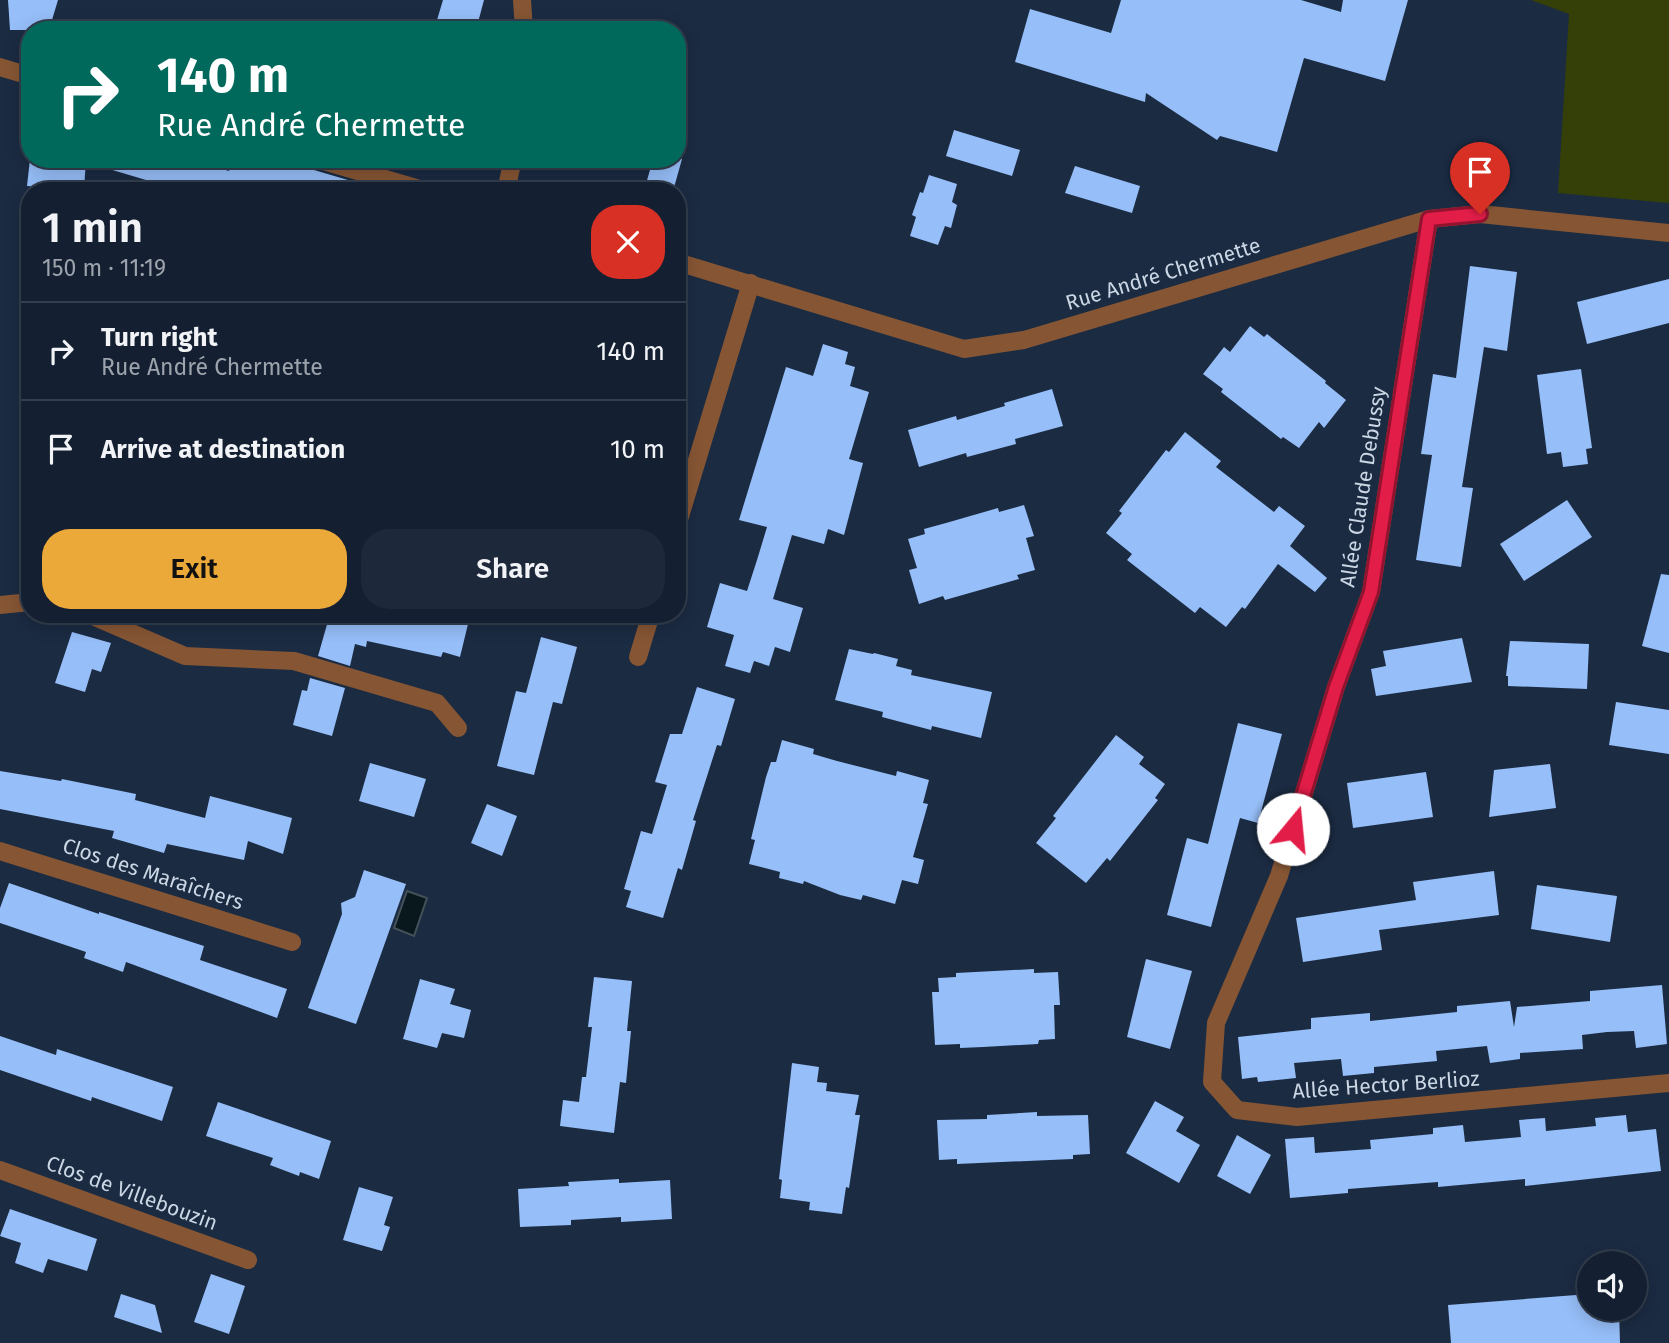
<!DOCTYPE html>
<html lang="en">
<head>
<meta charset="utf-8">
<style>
	body { margin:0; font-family:"Fira Sans",sans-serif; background:#1d283a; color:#f1f3f6; height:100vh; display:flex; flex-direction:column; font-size:26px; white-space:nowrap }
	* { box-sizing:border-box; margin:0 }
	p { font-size:23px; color:#9da3ac }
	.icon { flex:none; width:38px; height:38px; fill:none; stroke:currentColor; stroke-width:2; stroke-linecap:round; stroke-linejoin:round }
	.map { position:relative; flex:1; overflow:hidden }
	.sheet { position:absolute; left:21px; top:182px; width:665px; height:441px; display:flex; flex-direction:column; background:#142032; border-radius:28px; box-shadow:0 4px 18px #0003,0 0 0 2px #333e4d }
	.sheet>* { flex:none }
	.guide { position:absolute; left:21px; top:21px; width:665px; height:147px; border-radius:28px; box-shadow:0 4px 18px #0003,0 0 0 2px #333e4d; background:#00695c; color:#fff; overflow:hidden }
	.controls { position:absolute; left:1577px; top:1251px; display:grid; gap:14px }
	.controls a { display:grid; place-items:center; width:70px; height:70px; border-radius:50%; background:#142032; box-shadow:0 4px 18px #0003,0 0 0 2px #333e4d; font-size:35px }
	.pin { position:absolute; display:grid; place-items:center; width:60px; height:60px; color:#fff; margin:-72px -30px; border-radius:50% 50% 50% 0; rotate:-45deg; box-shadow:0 0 7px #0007 }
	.pin .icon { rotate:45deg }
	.me { position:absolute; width:77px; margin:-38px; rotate:17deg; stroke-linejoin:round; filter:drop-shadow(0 0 5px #0008) }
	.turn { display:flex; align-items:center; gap:24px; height:147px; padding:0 21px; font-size:32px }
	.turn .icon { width:91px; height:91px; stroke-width:2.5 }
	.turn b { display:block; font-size:49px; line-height:60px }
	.round { display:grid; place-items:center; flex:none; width:74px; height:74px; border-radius:28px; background:#1d283a }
	.headline { display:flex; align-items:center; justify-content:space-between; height:119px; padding:0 21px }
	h1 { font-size:42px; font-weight:600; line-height:52px }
	.button { display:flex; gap:14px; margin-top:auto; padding:14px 21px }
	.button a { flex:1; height:80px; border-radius:28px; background:#eba939; color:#111; font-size:28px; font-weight:600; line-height:80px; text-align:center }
	.button a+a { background:#1d283a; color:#f1f3f6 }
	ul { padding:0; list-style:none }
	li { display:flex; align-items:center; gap:21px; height:98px; padding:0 21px; border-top:2px solid #333e4d }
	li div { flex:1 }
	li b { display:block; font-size:26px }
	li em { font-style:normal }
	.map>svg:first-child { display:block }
	.green { fill:#344007 }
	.water { fill:#09181d; stroke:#445159; stroke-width:2 }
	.building { fill:#96bef8 }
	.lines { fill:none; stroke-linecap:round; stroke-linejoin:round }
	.street { stroke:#865634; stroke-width:18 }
	.route-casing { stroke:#92132f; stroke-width:18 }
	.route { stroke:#e11d48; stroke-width:12 }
	.labels { text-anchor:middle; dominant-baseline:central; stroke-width:7; stroke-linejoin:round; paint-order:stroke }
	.street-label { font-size:21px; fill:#ccd7e5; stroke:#1b2b42 }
</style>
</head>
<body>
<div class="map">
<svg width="1669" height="1343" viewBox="0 0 1669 1343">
	<rect width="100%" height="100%" fill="#1b2b42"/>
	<polygon class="green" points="1531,0 1669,0 1669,203 1558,193 1569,14"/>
	<polygon class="water" points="407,891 427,898 414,936 394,928"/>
	<g class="building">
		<polygon points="8,0 58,0 49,30 10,30"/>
		<polygon points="443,0 484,0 476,30 434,30"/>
		<polygon points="1121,0 1301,0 1341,12 1343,0 1408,0 1385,81 1304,58 1277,152 1220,136 1217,140 1146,93 1145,102 1015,62 1030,9 1111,33"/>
		<polygon points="954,130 1020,150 1012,176 946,156"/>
		<polygon points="30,159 86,159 84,190 27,186"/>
		<polygon points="100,159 189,159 229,171 233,159 290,159 307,164 314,170 375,188 375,191 183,191 99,166"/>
		<polygon points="653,159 682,159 673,191 644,191"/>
		<polygon points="1075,166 1140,186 1132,213 1065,193"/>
		<polygon points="929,175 957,184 952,202 957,205 951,228 945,226 938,245 910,236 916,217 912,215 920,192 923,193"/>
		<polygon points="1470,266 1517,272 1507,351 1484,347 1462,487 1473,488 1461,567 1416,560 1432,455 1421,454 1433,374 1456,378"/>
		<polygon points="1669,279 1669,323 1587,344 1577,302"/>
		<polygon points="1250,326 1264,337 1267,334 1326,381 1325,383 1346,400 1324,428 1319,422 1299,448 1283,437 1281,439 1262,424 1221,392 1223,389 1203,374 1224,347 1230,352"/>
		<polygon points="823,344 848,352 845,364 855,367 850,386 869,392 849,459 863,463 844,535 828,529 824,544 792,535 773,599 803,608 790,652 775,647 769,666 754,661 750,673 725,666 734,635 707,627 720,583 747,591 757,560 767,527 739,520 786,367 813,376"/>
		<polygon points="1581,369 1592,448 1586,449 1588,464 1563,467 1561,452 1547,454 1537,375"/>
		<polygon points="1052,389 1063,426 1015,439 1016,444 967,457 966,453 919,467 908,430 956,416 957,420 1005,406 1004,403"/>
		<polygon points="1185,432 1221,461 1216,467 1274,512 1279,506 1305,526 1290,546 1327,578 1315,592 1278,564 1245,609 1242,607 1226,627 1200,607 1195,613 1127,560 1132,554 1106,533 1122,513 1119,511 1166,450 1169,452"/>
		<polygon points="1567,500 1592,537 1524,581 1500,544"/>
		<polygon points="1024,505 1034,536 1026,538 1035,570 1017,575 1019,579 945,600 943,596 919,604 909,570 917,568 908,539 925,534 924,529 946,523 998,508 999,512"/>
		<polygon points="1661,574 1669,575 1669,653 1642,646"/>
		<polygon points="330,614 399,614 430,622 431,614 445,614 469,620 460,657 443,652 441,657 367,641 366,647 355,644 350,666 318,656"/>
		<polygon points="72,632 111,643 101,672 92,669 85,692 55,683"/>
		<polygon points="541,637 577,647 562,704 553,702 534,775 497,766 516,691 526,693"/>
		<polygon points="1462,638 1472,682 1376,696 1371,669 1386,666 1383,651"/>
		<polygon points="1510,641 1589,644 1587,689 1508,686 1508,676 1506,676"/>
		<polygon points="849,649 873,654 874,653 898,659 896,666 912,670 911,675 992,692 981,738 932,726 931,730 882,717 883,712 835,700"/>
		<polygon points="310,678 345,688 332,736 293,725 302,690 307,691"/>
		<polygon points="697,687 735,699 721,746 717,745 693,820 696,821 682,870 678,868 663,918 626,907 631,891 624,889 641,831 652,834 667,785 655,782 670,734 682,734"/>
		<polygon points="1616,702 1669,710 1669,754 1609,745"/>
		<polygon points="1238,723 1282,734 1258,823 1240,818 1211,927 1167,915 1187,838 1208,844"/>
		<polygon points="1116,735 1144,757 1139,764 1165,784 1155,798 1158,800 1110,861 1107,858 1086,883 1036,843 1056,818 1053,816"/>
		<polygon points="782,740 814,749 813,754 837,761 896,776 897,771 929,780 923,803 928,804 913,857 924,860 918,884 902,880 895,904 863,895 861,900 840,895 804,881 803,884 779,878 780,872 749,864 755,840 751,839 766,777 771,762 776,762"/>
		<polygon points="370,763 426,779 414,817 359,801"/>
		<polygon points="1550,764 1556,808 1489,817 1494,770"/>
		<polygon points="0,771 61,781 62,779 136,794 135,800 205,818 210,796 292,818 283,854 248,841 244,860 167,844 164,853 112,838 114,831 0,809"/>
		<polygon points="1426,772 1433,817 1353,828 1347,783"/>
		<polygon points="487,804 517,816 502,856 471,843"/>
		<polygon points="364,870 406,884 356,1024 308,1008 342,914 341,903 355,897"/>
		<polygon points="1494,871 1499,915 1379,930 1382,950 1303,962 1296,918 1416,900 1413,882"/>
		<polygon points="9,883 99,914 99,912 204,946 200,960 287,989 277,1018 126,962 123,972 84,958 86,952 0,923 0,908"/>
		<polygon points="1537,885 1617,896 1610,942 1531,929"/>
		<polygon points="1146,959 1192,971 1170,1049 1127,1037"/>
		<polygon points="1034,969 1034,973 1058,972 1060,1005 1054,1005 1055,1039 1039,1040 1038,1044 983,1047 960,1048 960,1044 935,1045 932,992 939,992 938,978 956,977 956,973"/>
		<polygon points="594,977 632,981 627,1031 631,1031 626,1083 620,1082 614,1133 560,1126 563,1100 579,1102 582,1077 586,1077 592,1027 588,1027"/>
		<polygon points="420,979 455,989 450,1004 471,1010 464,1038 442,1033 437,1048 403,1039"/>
		<polygon points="1662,985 1667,1044 1636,1048 1634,1031 1607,1032 1582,1035 1583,1049 1520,1053 1520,1059 1490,1063 1487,1046 1436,1051 1437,1061 1374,1067 1374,1073 1343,1076 1341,1059 1294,1063 1296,1078 1258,1082 1257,1077 1242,1079 1238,1037 1311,1029 1311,1018 1370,1013 1370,1021 1457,1012 1457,1006 1510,1001 1514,1027 1517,1007 1590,1001 1590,991"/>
		<polygon points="0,1036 56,1055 57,1049 173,1087 162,1121 92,1097 91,1101 0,1070"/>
		<polygon points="792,1063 819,1067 817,1082 827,1083 826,1091 859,1095 855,1115 860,1115 849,1188 846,1187 842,1214 809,1210 810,1202 780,1198 782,1180 779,1179"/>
		<polygon points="1155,1101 1184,1117 1176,1131 1200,1145 1179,1183 1126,1153"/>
		<polygon points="218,1102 331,1141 319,1179 300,1172 299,1176 270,1165 273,1158 206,1136"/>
		<polygon points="1037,1112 1037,1116 1088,1115 1090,1154 1073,1155 1073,1159 957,1164 957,1159 939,1160 937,1120 987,1119 987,1115"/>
		<polygon points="1626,1115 1628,1132 1656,1129 1661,1171 1525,1186 1525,1179 1438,1187 1438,1182 1348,1189 1348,1193 1290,1198 1285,1139 1314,1137 1315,1153 1371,1149 1370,1140 1433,1134 1433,1128 1463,1125 1465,1142 1521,1137 1519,1120 1545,1118 1546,1131 1596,1126 1595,1118"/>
		<polygon points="1237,1135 1271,1155 1250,1194 1217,1176"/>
		<polygon points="619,1179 619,1183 670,1180 672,1219 621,1222 621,1217 571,1220 571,1225 520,1227 518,1189 569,1186 568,1182"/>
		<polygon points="359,1187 393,1197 384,1225 390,1227 382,1251 343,1240"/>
		<polygon points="10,1209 97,1239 87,1271 48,1259 43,1273 15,1263 21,1243 0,1236"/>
		<polygon points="211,1274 245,1286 229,1334 194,1322"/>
		<polygon points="121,1294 155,1305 162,1333 114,1317"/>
		<polygon points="1589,1294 1589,1309 1619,1309 1620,1343 1451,1343 1448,1305"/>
	</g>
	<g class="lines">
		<g class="street">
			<polyline points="522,0 524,30"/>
			<polyline points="0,67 30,76"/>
			<polyline points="317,159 426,191"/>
			<polyline points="506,191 513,159"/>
			<polyline points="1429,219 1371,592 1336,687 1279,876 1216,1023 1212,1082 1237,1110 1297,1117 1669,1083"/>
			<polyline points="677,262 964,349 1024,340 1429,219 1480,214 1669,233"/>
			<polyline points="677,526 751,283"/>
			<polyline points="0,605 30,602"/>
			<polyline points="88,614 185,656 294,661 437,703 458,728"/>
			<polyline points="638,657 651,614"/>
			<polyline points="0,851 292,942"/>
			<polyline points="0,1170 248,1260"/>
		</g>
	</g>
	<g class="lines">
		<defs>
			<polyline id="route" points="1293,829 1336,687 1371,592 1429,219 1480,214"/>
		</defs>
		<use href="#route" class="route-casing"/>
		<use href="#route" class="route"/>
	</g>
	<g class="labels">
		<g class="street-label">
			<text transform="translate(1163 274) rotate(-17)">Rue André Chermette</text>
			<text transform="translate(1363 487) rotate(-81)">Allée Claude Debussy</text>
			<text transform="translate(153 874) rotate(18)">Clos des Maraîchers</text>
			<text transform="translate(1386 1085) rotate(-4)">Allée Hector Berlioz</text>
			<text transform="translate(132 1193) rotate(20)">Clos de Villebouzin</text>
		</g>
	</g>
</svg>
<div class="controls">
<a><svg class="icon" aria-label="sound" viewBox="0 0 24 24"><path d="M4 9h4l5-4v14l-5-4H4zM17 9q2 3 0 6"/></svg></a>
</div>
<div class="pin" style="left:1480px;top:214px;background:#d93025"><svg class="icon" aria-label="arrive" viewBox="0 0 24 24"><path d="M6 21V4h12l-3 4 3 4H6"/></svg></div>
<svg class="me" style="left:1293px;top:829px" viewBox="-20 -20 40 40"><circle r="19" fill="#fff"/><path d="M0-13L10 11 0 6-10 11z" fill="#e11d48"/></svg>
<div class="guide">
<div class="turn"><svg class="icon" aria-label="right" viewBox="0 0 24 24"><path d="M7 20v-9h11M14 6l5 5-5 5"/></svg><div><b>140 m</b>Rue André Chermette</div></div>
</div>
<section class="sheet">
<div class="headline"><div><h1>1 min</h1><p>150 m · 11:19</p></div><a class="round" style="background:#d93025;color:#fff"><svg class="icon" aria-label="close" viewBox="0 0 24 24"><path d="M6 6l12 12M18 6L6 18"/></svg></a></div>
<ul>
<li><svg class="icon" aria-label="right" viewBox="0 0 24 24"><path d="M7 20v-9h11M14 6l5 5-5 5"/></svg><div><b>Turn right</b><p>Rue André Chermette</p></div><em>140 m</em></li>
<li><svg class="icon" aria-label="arrive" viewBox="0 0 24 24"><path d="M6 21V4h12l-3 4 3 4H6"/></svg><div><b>Arrive at destination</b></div><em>10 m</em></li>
</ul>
<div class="button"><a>Exit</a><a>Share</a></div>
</section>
</div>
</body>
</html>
